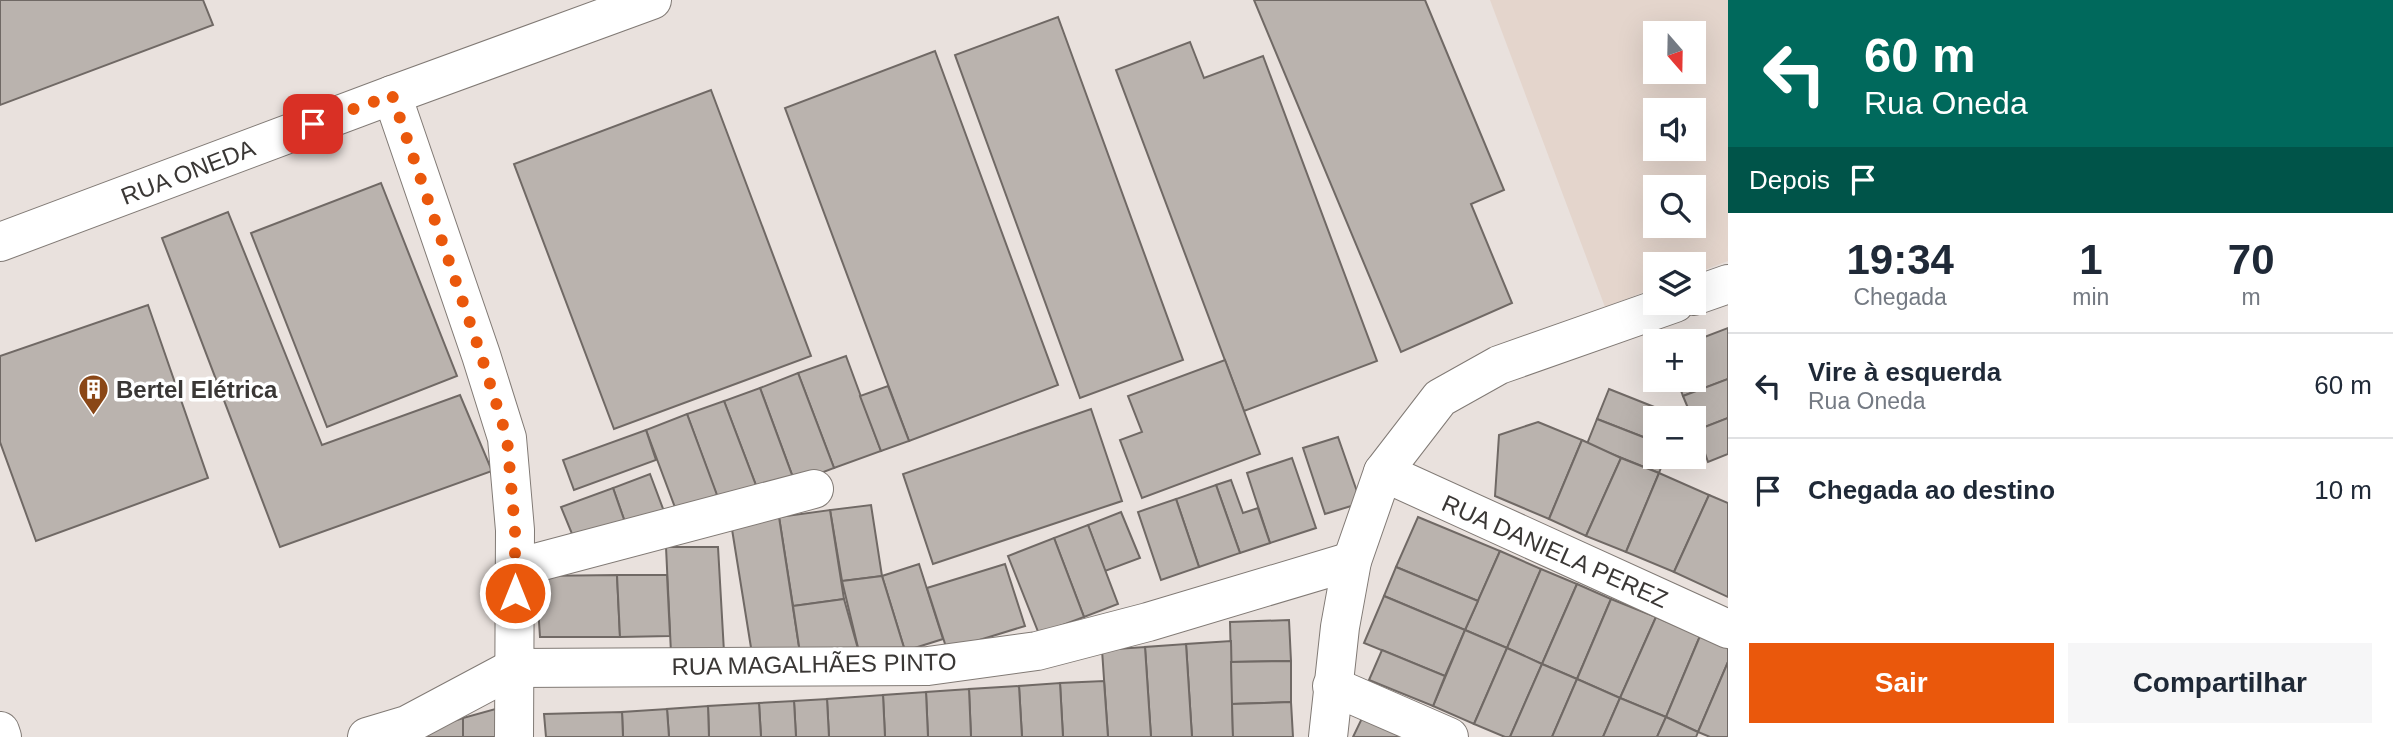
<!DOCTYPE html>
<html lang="pt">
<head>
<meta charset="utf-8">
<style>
	body { margin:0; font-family:Arial,sans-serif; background:#f6f6f7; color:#1f2937; height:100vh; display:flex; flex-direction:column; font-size:26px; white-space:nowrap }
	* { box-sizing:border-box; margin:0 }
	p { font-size:23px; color:#747a83 }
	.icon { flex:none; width:38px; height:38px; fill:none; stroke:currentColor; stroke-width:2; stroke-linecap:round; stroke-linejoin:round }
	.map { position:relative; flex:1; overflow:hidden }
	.sheet { display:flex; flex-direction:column; background:#fff; width:665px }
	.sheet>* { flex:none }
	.top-card { background:#00695c; color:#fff; overflow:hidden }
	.needle { width:46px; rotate:160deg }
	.buttons { position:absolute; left:1643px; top:21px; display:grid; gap:14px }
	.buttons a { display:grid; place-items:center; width:63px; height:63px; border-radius:0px; background:#fff; box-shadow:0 7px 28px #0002; font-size:35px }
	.pin { position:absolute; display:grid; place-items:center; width:60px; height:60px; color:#fff; margin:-30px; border-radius:14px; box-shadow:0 4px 10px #0006 }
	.me { position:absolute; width:77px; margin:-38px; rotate:0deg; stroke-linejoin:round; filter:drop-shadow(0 0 5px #0008) }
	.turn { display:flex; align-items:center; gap:24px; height:147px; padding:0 21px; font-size:32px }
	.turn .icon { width:91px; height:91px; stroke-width:2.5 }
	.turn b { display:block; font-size:49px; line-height:60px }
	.then { display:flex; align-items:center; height:66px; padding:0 21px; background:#0003; gap:14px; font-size:26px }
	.eta { display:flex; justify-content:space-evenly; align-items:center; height:119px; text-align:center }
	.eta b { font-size:42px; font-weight:700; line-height:49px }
	.primary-button { display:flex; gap:14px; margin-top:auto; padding:14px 21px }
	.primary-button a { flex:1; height:80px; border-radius:0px; background:#ea580c; color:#fff; font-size:28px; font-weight:700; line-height:80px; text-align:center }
	.primary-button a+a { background:#f6f6f7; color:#1f2937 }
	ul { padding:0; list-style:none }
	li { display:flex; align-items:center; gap:21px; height:105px; padding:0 21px; border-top:2px solid #e0e1e3 }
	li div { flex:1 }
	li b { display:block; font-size:26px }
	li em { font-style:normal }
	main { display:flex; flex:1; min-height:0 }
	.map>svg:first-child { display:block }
	.built { fill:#e4d5cc; fill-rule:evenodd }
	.building { fill:#bab3ae; stroke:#706965; stroke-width:2 }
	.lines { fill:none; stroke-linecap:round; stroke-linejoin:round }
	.minor-casing { stroke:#817a75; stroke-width:40 }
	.minor { stroke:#fff; stroke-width:38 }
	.route { stroke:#ea580c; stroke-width:12; stroke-dasharray:0 21.6 }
	.labels { text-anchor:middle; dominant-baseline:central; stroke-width:7; stroke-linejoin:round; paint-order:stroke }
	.street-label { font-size:24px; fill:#3a3735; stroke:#fff }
	.poi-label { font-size:24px; font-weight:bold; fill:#3a3735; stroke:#fff; text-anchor:start }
</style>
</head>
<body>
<main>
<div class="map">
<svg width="1728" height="737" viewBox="0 0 1728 737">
	<rect width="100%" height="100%" fill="#e9e1dd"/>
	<path class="built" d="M1490,0h238v261l-34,13v-10h-38l-1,24 -50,19zM1656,33h38v39h-38zM1656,110h38v39h-38zM1656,187h38v39h-38z"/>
	<g class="building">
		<polygon points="0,0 203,0 213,25 0,105"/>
		<polygon points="1254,0 1425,0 1504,190 1471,204 1512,303 1401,352"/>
		<polygon points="1058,17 1183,360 1080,398 955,55"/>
		<polygon points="1190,42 1204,78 1263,56 1377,361 1244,411 1116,70"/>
		<polygon points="935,51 1058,385 909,441 785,108"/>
		<polygon points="711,90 811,356 614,429 514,164"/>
		<polygon points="381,183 457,376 327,427 251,233"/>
		<polygon points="228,212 322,445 460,395 492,471 280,547 162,238"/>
		<polygon points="148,305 208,478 36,541 0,442 0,356"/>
		<polygon points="1728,328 1728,379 1683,396 1677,380 1694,380 1694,341"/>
		<polygon points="846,356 881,451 834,468 798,373"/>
		<polygon points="1225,360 1260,454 1142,498 1120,440 1142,432 1128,396"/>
		<polygon points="798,373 834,468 795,483 760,388"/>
		<polygon points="1728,379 1728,418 1697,430 1683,396"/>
		<polygon points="888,386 909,441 881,451 860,396"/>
		<polygon points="760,388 795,483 760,496 724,401"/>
		<polygon points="1609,389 1682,418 1656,418 1656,442 1597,419"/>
		<polygon points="724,401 760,496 722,510 687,414"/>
		<polygon points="1091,409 1122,501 933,564 903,474"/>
		<polygon points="687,414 717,495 676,510 646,430"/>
		<polygon points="1728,418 1728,454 1708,462 1697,430"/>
		<polygon points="1597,419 1656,442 1656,457 1665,457 1659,473 1587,444"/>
		<polygon points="1538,422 1582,440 1549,519 1495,496 1499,435"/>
		<polygon points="646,430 656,460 574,490 563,460"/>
		<polygon points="1338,437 1361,503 1325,514 1303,448"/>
		<polygon points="1582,440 1621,458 1586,536 1549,519"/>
		<polygon points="1292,458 1316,528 1270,543 1247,473"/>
		<polygon points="1621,458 1659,473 1626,552 1586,536"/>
		<polygon points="1659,473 1709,495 1674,572 1626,552"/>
		<polygon points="650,474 665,514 627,528 613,488"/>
		<polygon points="1231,480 1243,513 1258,508 1270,543 1240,553 1216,485"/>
		<polygon points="1216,485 1240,553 1199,567 1176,499"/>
		<polygon points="613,488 627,528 577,546 561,507"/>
		<polygon points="1709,495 1728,503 1728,597 1674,572"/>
		<polygon points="1176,499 1199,567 1161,580 1138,512"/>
		<polygon points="871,505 882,576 842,581 830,510"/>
		<polygon points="830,510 844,599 793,606 779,517"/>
		<polygon points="1121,512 1140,558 1105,571 1088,525"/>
		<polygon points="779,517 800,653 753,660 731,523"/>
		<polygon points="1418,517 1500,551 1478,601 1396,567"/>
		<polygon points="1088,525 1118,604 1084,617 1054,538"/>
		<polygon points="1054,538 1084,617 1039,634 1008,556"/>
		<polygon points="666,547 718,547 724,652 671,653"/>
		<polygon points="1500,551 1541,569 1507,648 1465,630"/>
		<polygon points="919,564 943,639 905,651 882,576"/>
		<polygon points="1005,564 1025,626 947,650 927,588"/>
		<polygon points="1396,567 1478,601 1465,630 1384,596"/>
		<polygon points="1541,569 1577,584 1542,664 1507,648"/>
		<polygon points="617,575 620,637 540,637 536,576"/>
		<polygon points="617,575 667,575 670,636 620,637"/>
		<polygon points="882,576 905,651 860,656 842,581"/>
		<polygon points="1577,584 1611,599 1577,679 1542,664"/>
		<polygon points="1384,596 1465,630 1445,676 1364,643"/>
		<polygon points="844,599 860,656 800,653 793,606"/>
		<polygon points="1611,599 1656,617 1620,698 1577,679"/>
		<polygon points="1656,617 1700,636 1666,717 1620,698"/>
		<polygon points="1289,620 1291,661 1231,662 1230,622"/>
		<polygon points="1465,630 1507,648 1474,724 1433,706"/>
		<polygon points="1700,636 1728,648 1728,662 1698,732 1666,717"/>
		<polygon points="1231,641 1233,737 1192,737 1186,644"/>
		<polygon points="1186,644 1192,737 1151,737 1145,647"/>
		<polygon points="1145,647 1151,737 1108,737 1102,650"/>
		<polygon points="1507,648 1542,664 1510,737 1505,737 1474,724"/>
		<polygon points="1382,650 1445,676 1433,706 1369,680"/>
		<polygon points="1291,661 1291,702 1232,704 1231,662"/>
		<polygon points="1728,662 1728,737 1710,737 1698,732"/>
		<polygon points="1542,664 1577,679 1552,737 1510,737"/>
		<polygon points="1577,679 1620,698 1603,737 1552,737"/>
		<polygon points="1104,681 1108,737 1063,737 1060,683"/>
		<polygon points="1060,683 1063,737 1022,737 1019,686"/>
		<polygon points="1019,686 1022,737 971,737 969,689"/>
		<polygon points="969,689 971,737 928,737 926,692"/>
		<polygon points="926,692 928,737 885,737 883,695"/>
		<polygon points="883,695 885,737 829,737 827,699"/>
		<polygon points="1620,698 1666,717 1657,737 1603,737"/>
		<polygon points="827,699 829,737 796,737 794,701"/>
		<polygon points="794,701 796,737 761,737 759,703"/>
		<polygon points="1291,702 1293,737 1233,737 1232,704"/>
		<polygon points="759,703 761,737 709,737 708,706"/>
		<polygon points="708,706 709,737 669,737 667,709"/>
		<polygon points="499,708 498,737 463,737 463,718"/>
		<polygon points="667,709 669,737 623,737 622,712"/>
		<polygon points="622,712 623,737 546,737 544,714"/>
		<polygon points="1365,712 1424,737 1353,737"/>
		<polygon points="1666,717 1698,732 1696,737 1657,737"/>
		<polygon points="463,718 463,737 426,737 425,730"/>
	</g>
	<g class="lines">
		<defs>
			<g id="minor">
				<polyline points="392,95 481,355 507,438 515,530 514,737"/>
				<polyline points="0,242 392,95 652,0"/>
				<polyline points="1694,296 1728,284"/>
				<polyline points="1383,472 1728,629"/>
				<polyline points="516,568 814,489"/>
				<polyline points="1332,686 1449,737"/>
				<polyline points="0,731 2,737"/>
				<polyline points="367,737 407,725 514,668 928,666 1037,651 1148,622 1352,561"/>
				<polyline points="1328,737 1340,627 1352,561 1383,472 1440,398 1499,365 1675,303"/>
			</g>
		</defs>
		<use href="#minor" class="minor-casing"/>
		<use href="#minor" class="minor"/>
	</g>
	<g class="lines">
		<polyline class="route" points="313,124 392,95 481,355 507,438 515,530 515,593"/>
	</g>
	<defs>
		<symbol id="building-pin" viewBox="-11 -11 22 30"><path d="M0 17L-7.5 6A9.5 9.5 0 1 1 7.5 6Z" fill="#8a4717" stroke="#fff"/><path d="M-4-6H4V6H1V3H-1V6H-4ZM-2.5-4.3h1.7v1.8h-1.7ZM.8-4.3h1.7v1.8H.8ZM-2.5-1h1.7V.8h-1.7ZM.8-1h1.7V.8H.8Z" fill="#fff"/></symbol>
	</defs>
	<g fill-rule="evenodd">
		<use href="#building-pin" x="76" y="372" width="35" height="47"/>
	</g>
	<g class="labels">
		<g class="street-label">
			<text transform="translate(188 172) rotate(-21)">RUA ONEDA</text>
			<text transform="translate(1555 551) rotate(24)">RUA DANIELA PEREZ</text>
			<text transform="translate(814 664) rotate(-1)">RUA MAGALHÃES PINTO</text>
		</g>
		<g class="poi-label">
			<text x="116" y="389">Bertel Elétrica</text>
		</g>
	</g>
</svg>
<div class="buttons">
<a><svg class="needle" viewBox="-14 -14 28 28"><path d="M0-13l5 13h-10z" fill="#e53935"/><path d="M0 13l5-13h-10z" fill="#747a83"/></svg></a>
<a><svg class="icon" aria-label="sound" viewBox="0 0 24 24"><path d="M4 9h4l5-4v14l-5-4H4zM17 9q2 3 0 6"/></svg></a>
<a><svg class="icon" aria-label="search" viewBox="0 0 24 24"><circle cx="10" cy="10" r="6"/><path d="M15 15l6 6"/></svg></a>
<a><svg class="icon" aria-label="layers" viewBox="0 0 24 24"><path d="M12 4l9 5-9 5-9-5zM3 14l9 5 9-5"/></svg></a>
<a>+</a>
<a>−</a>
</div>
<div class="pin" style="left:313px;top:124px;background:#d93025"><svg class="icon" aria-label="arrive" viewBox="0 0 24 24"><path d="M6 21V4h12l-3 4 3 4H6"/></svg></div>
<svg class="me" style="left:515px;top:593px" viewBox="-20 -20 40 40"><circle r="17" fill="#ea580c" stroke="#fff" stroke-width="3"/><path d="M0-11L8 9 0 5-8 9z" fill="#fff"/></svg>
</div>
<section class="sheet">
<div class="top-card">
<div class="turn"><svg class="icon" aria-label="left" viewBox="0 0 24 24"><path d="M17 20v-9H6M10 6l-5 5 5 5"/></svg><div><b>60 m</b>Rua Oneda</div></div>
<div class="then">Depois<svg class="icon" aria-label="arrive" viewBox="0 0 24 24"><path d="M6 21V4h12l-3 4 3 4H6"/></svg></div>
</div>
<div class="eta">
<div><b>19:34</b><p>Chegada</p></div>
<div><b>1</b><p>min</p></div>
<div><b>70</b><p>m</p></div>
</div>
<ul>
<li><svg class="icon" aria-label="left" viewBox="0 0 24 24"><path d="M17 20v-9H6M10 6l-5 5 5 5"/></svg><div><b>Vire à esquerda</b><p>Rua Oneda</p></div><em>60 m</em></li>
<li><svg class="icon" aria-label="arrive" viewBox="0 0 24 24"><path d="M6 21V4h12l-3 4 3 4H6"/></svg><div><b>Chegada ao destino</b></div><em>10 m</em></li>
</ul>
<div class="primary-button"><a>Sair</a><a>Compartilhar</a></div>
</section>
</main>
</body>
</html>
